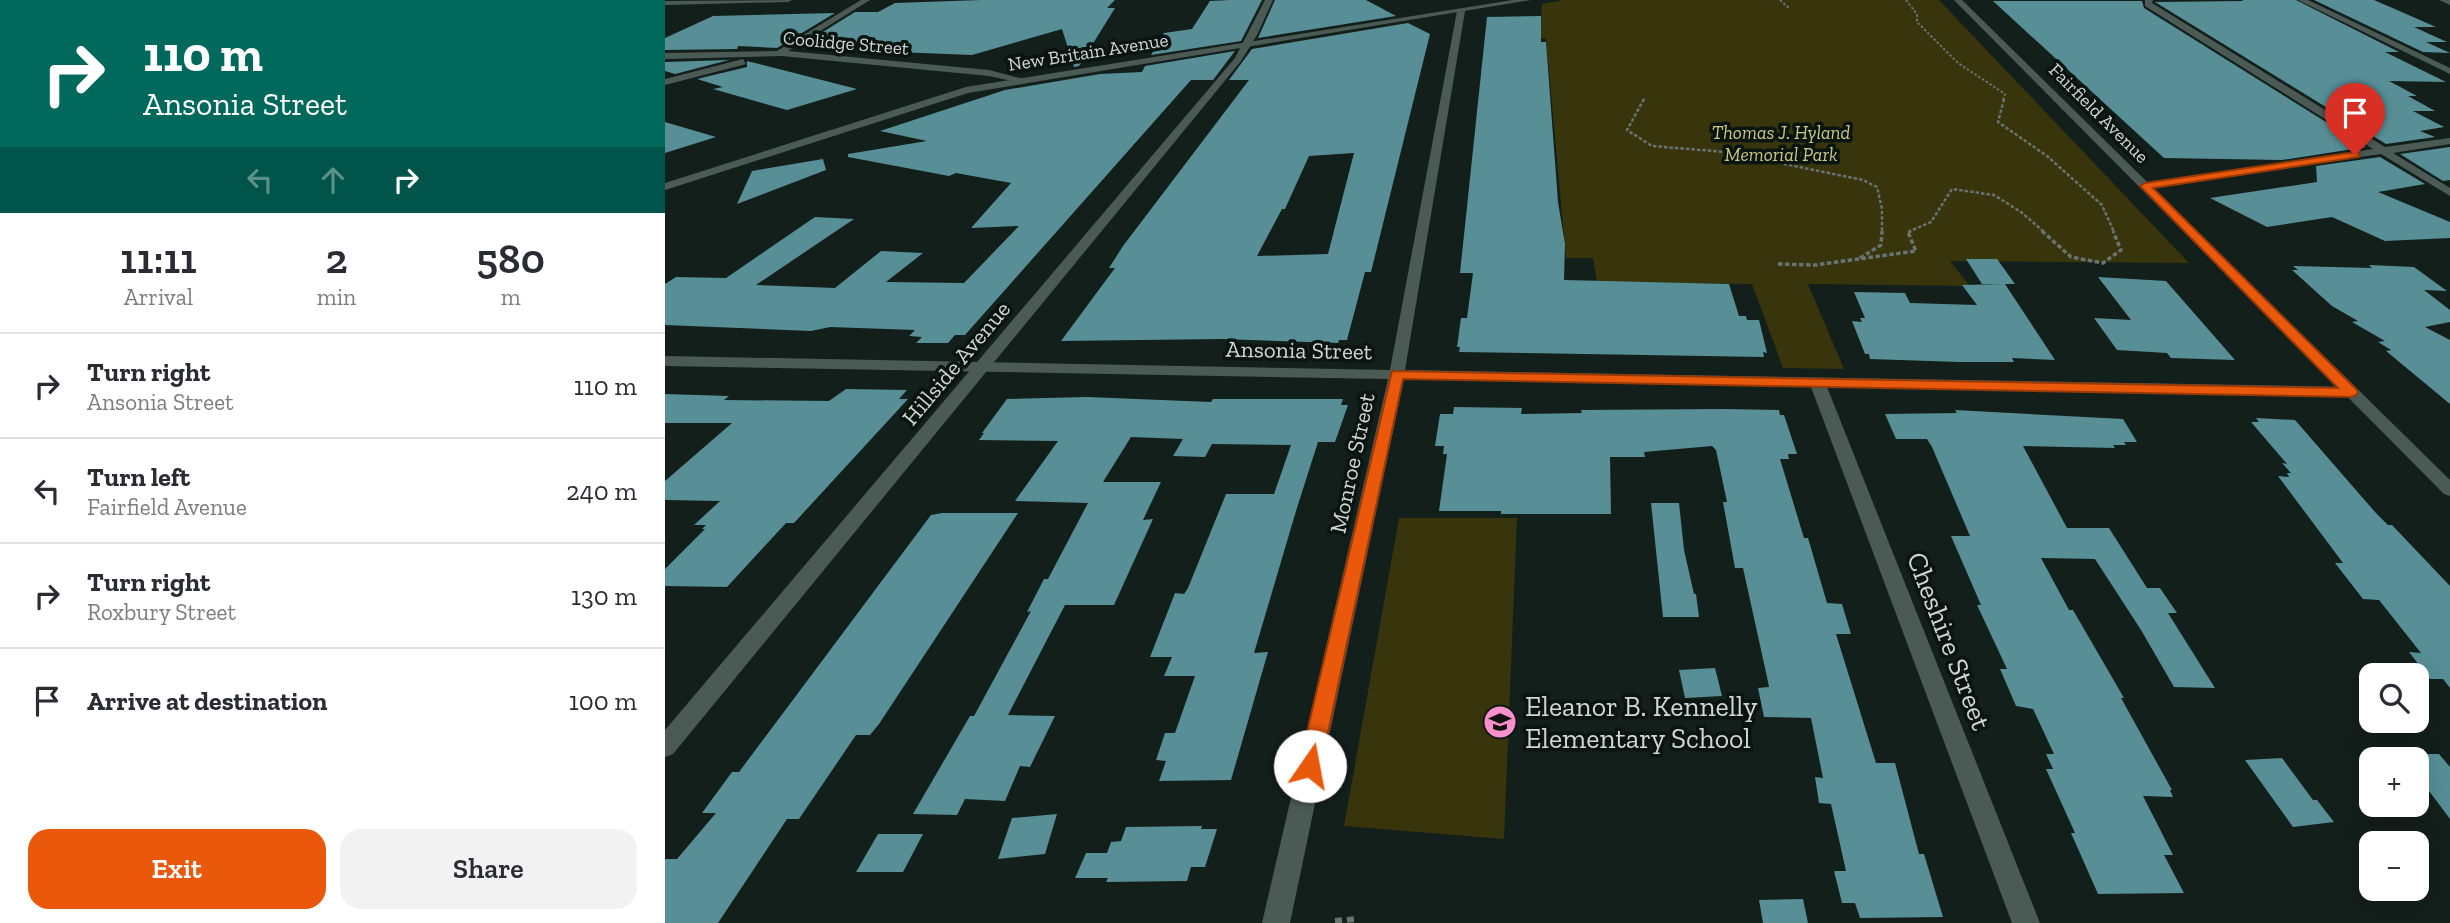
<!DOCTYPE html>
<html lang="en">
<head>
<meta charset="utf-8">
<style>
	body { margin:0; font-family:"Zilla Slab",serif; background:#f2f2f3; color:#2b2b33; height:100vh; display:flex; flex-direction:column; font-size:26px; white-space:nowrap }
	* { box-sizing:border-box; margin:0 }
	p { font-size:23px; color:#7c7c81 }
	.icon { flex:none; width:38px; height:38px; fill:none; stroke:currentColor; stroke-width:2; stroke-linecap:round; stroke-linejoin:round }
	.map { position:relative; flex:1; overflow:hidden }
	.sheet { display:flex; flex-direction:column; background:#fff; width:665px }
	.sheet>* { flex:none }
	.hud { background:#00695c; color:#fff; overflow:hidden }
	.controls { position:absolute; left:1694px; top:663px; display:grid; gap:14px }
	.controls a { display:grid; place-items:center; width:70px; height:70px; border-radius:14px; background:#fff; box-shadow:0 7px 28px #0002; font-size:35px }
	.pin { position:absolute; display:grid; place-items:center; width:60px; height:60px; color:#fff; margin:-72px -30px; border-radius:50% 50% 50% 0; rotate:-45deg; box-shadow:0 0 7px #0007 }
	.pin .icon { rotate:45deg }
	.me { position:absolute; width:77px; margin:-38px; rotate:12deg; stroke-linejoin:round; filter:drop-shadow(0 0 5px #0008) }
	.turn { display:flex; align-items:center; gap:24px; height:147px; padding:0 28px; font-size:32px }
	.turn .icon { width:91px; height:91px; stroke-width:2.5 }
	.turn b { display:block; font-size:49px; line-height:60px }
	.lanes { display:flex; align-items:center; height:66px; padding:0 28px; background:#0003; justify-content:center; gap:35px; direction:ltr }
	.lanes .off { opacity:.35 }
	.eta { display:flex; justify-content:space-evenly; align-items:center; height:119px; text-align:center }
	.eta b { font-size:42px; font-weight:600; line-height:49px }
	.cta { display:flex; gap:14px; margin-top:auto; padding:14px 28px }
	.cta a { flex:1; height:80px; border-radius:21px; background:#ea580c; color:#fff; font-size:28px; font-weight:600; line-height:80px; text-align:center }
	.cta a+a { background:#f2f2f3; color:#2b2b33 }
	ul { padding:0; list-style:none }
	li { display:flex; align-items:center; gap:21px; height:105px; padding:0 28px; border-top:2px solid #e1e1e2 }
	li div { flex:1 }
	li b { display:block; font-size:26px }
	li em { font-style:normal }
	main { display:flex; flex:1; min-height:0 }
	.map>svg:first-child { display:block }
	.green { fill:#38340c }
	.building { fill:#588e96; fill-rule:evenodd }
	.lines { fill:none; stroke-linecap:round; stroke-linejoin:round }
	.path-far3 { stroke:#697370; stroke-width:2; stroke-dasharray:2.5 2; stroke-linecap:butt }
	.path-far2 { stroke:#697370; stroke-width:2.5; stroke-dasharray:3.5 2; stroke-linecap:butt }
	.path-far1 { stroke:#697370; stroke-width:3.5; stroke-dasharray:4.5 2.5; stroke-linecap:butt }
	.path { stroke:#697370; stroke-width:6; stroke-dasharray:7 5; stroke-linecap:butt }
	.minor { fill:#4c5a55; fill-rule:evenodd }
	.tertiary { fill:#4c5a55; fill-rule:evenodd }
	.secondary { fill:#4c5a55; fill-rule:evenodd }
	.route { fill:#ea580c; stroke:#983908; stroke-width:2 }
	.labels { text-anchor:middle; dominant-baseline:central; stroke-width:7; stroke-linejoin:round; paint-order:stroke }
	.far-street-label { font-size:19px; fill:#cfd7d4; stroke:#0a1512 }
	.far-park-label { font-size:19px; font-style:italic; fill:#ccc783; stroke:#0a1512 }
	.street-label { font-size:23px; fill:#cfd7d4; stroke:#0a1512 }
	.near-street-label { font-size:28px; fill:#cfd7d4; stroke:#0a1512 }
	.near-poi-label { font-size:28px; fill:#cfd7d4; stroke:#0a1512; text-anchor:start }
</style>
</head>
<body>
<main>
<section class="sheet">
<div class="hud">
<div class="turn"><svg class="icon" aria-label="right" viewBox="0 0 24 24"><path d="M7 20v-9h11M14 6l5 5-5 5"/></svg><div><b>110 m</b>Ansonia Street</div></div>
<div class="lanes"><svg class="icon off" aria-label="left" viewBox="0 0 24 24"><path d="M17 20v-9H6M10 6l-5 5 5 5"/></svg><svg class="icon off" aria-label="ahead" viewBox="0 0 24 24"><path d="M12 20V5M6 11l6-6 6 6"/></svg><svg class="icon" aria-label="right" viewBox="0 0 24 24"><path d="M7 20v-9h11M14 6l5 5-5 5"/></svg></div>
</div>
<div class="eta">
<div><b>11:11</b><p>Arrival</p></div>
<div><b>2</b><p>min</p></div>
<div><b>580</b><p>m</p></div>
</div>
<ul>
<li><svg class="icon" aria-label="right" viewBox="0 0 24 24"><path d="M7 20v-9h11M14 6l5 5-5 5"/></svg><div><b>Turn right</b><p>Ansonia Street</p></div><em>110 m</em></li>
<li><svg class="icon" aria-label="left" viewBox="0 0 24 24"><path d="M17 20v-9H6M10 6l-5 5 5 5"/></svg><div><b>Turn left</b><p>Fairfield Avenue</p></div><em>240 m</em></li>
<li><svg class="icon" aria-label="right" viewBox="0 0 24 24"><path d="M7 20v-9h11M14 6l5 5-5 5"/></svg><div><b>Turn right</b><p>Roxbury Street</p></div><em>130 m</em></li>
<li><svg class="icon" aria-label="arrive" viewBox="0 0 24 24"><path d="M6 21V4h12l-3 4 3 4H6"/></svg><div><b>Arrive at destination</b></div><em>100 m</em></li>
</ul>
<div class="cta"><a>Exit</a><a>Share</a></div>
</section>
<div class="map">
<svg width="1785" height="923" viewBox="0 0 1785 923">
	<rect width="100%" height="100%" fill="#131f1b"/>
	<g class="green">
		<polygon points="899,0 1274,0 1524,263 1285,261 1305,286 1143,284 1179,369 1118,368 1087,284 932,282 928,258 901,258 881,39 875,38 877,4"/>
		<polygon points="734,518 852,518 839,839 679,826"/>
	</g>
	<g class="building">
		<polygon points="316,0 450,0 442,8 450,8 414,66 409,67 397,29 307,55 132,48 190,12 213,12 230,3"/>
		<polygon points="565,0 597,0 576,41 486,55 499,33 527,29 545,1"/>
		<polygon points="610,0 701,0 731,16 593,38"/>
		<polygon points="1576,0 1631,0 1734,52 1720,52 1781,82 1724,81 1752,96 1743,96 1770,111 1748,111 1779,127 1755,131 1770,137 1721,144 1490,2 1579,1"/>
		<polygon points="1649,0 1709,0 1771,27 1749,27 1782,42 1761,42 1785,53 1758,52"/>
		<polygon points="1328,1 1477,1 1479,8 1701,147 1617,160 1499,158"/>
		<polygon points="170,13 112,48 73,46 72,49 0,50 0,38 48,16"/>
		<polygon points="876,16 876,42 881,42 893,202 900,244 899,280 1064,284 1074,316 1081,316 1082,320 1094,320 1102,353 1098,352 1099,357 794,352 795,347 792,347 796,318 802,318 808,273 795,273 822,17"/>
		<path d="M743,23l22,11 -59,238h-6l-18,68h-8l-1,3 -117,-4 -160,2 54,-73h-6l14,-22 126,-166h-20l23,-31zM689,153l-26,101 -71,2 25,-47h3l24,-53z"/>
		<polygon points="570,51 548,80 526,80 300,335 290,335 283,343 251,343 257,337 244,336 250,330 165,327 146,331 0,325 0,284 11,277 61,278 150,217 189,219 91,285 170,288 216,251 258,253 221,282 299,283 354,226 306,228 346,183 291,173 284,176 183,157 183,154 262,141 215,131 340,90 435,74 477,72 480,66"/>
		<polygon points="64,60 10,74 0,71 0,62"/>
		<polygon points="82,61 192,89 122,110 48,89 58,87 32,79 82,67"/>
		<polygon points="0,122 51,137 0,153"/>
		<polygon points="1785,147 1785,180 1778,181 1735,154"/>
		<polygon points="1715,157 1760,184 1713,192 1785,222 1785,238 1720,241 1667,217 1602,227 1545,198 1652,182 1651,166"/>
		<polygon points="158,159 161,170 72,204 87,171"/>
		<polygon points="1301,259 1332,259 1350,284 1317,284"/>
		<polygon points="1704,265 1749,267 1782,291 1759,290 1785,310 1785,322 1760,327 1785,340 1785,404 1721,351 1726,350 1713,342 1720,341 1687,322 1693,321 1667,306 1627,270 1633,270 1628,266 1707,268"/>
		<polygon points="1433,277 1501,281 1570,360 1506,358 1502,353 1452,350 1429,318 1466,320"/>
		<polygon points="1340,284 1390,360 1347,358 1349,362 1294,362 1205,359 1204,354 1200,354 1187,321 1197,322 1195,318 1200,318 1189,292 1240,293 1245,303 1312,305 1297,285"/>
		<polygon points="181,389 242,390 234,399 243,399 129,523 121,523 62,587 0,586 0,569 40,529 37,529 41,525 29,525 55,501 0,500 0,481 67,423 0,423 0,394 64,396 59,400 164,401"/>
		<polygon points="422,397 546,402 548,399 678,399 676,405 683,405 670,442 653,442 631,511 589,653 603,652 566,780 494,781 501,761 491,760 500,733 510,733 530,676 499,676 507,657 485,657 510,593 519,594 523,588 561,494 609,494 626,445 547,444 540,457 508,456 518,439 466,437 438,482 496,482 478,520 488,519 449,605 400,605 343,715 390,716 365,767 355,766 340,801 300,799 292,815 248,814 305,716 309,716 366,611 362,612 379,579 383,579 423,503 350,501 393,441 314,440 319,433 317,433 342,399"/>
		<polygon points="789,407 857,408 856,414 917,413 916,410 1058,409 1114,410 1115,415 1119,415 1132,454 1123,454 1124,459 1115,459 1139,538 1143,538 1162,603 1177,604 1186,634 1171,634 1211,763 1230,763 1254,854 1259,854 1278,917 1195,918 1190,903 1177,903 1169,871 1181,871 1166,804 1154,803 1150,777 1158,778 1146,718 1099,717 1093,688 1104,687 1102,677 1078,568 1070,568 1058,502 1062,502 1051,450 1047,446 979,452 980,457 945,457 946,514 836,514 836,511 774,511 782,454 778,454 779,446 770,446 775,414 788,414"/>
		<polygon points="1290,410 1458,419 1472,442 1459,442 1461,445 1448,445 1450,448 1358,446 1402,528 1444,528 1482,588 1495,588 1512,613 1503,613 1550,688 1509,687 1476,630 1430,559 1376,558 1404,610 1408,610 1459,698 1456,698 1507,790 1505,790 1508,797 1478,796 1508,855 1499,855 1519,893 1433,894 1406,833 1410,833 1381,769 1388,769 1381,754 1389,754 1368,709 1351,706 1335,669 1342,669 1312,605 1316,605 1286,536 1305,536 1267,447 1262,439 1231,439 1220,414 1292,413"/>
		<polygon points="1591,418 1630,420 1710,512 1723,525 1727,525 1785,586 1785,688 1778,679 1765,679 1744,652 1756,653 1714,600 1698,599 1670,563 1678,563 1613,476 1624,477 1622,473 1626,473 1617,463 1622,464 1586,422 1594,422"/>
		<polygon points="986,503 1014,503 1019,550 1029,594 1031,594 1034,617 998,617"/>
		<polygon points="277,513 353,513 214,724 205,735 191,735 134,819 122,819 53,923 0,923 0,859 12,859 51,813 37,813 67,772 74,772 266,515"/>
		<polygon points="1050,668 1057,696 1020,698 1014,670"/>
		<polygon points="1737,754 1774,754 1785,767 1785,819 1752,775 1752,760 1741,760"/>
		<polygon points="1617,758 1648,800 1652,800 1669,822 1628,827 1580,760"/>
		<polygon points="392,814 380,854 333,859 347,818"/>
		<polygon points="537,826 536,829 552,829 540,867 526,867 522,881 441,882 443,878 410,878 421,853 442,853 446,842 456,841 461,827"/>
		<polygon points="213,834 258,834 238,872 191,872"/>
		<polygon points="1138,899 1143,923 1098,923 1094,900"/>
	</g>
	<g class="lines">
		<g class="path-far3">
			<polyline points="1115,0 1124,8"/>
			<polyline points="1241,0 1252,14 1252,22 1293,63 1340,94 1338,101"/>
			<polyline points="978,101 980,98"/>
		</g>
		<g class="path-far2">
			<polyline points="979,99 962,130 987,146 1061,152 1198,180 1212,187 1217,209 1217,232"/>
			<polyline points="1339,99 1333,122 1382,156 1437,205 1449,232"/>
			<polyline points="1243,232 1266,222 1287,189 1329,195 1356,212 1379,232"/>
		</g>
		<g class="path-far1">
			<polyline points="1377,231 1406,257 1438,263 1456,250 1448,231"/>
			<polyline points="1195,258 1216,245 1217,231"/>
			<polyline points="1113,264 1150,265 1251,251 1243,232 1246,231"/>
		</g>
		<polyline class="path" points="670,921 691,919"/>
		<g class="minor">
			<polygon points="127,0 123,2 0,5 0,1"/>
			<polygon points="196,0 205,0 123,51 324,70 362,80 357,83 324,76 117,56 0,59 0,53 112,51"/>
			<polygon points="1480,0 1488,0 1487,3 1720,147 1785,138 1785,144 1728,153 1785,188 1785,196 1716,154 1476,188 1474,186 1480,183 1708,149 1480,6"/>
			<polygon points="1633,0 1643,0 1785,68 1785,74"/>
			<polygon points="1774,0 1785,0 1785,5"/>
			<polygon points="796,9 800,11 740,370 1686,387 1694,392 1686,397 1162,387 1375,923 1347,923 1146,387 739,379 625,923 597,923 723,379 0,366 0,356 725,370 792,11"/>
			<polygon points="78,59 81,64 0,85 0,79"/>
		</g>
		<polygon class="tertiary" points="600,0 608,0 592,35 576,61 8,754 0,757 0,730 570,58"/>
		<g class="secondary">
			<polygon points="848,0 866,0 303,93 0,190 0,183 301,87"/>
			<polygon points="1289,0 1297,0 1785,480 1785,496 1779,494"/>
		</g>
	</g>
	<polygon class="route" points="1690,152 1694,153 1694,157 1488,188 1691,389 1693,392 1691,395 1686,397 738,379 656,766 653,772 645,775 637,772 634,766 727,371 1673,388 1475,186 1480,183"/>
	<defs>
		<symbol id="school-disc" viewBox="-11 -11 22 22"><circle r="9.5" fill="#f890cb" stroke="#0a1512"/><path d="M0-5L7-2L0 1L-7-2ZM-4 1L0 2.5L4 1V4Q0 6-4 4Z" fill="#111"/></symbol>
	</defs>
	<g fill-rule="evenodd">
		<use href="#school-disc" x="816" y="703" width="38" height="38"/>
	</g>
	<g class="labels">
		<g class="far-street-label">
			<text transform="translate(181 43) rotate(5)">Coolidge Street</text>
			<text transform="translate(423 52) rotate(-9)">New Britain Avenue</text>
			<text transform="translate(1434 113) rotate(45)">Fairfield Avenue</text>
		</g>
		<g class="far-park-label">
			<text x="1116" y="132">Thomas J. Hyland<tspan x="1116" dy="22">Memorial Park</tspan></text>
		</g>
		<g class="street-label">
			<text transform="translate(634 350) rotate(1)">Ansonia Street</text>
			<text transform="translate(291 363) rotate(-50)">Hillside Avenue</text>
			<text transform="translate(687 463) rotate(-78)">Monroe Street</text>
		</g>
		<g class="near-street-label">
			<text transform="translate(1284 641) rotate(69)">Cheshire Street</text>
		</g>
		<g class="near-poi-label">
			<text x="860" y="706">Eleanor B. Kennelly<tspan x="860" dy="32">Elementary School</tspan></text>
		</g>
	</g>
</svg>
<div class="controls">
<a><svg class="icon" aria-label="search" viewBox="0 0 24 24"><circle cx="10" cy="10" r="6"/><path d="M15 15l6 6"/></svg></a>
<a>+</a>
<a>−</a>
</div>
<div class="pin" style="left:1690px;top:155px;background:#d93025"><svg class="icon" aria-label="arrive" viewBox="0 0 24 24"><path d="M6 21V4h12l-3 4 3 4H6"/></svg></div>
<svg class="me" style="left:645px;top:766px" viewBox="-20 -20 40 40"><circle r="19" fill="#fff"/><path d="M0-13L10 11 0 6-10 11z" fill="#ea580c"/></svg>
</div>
</main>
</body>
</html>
